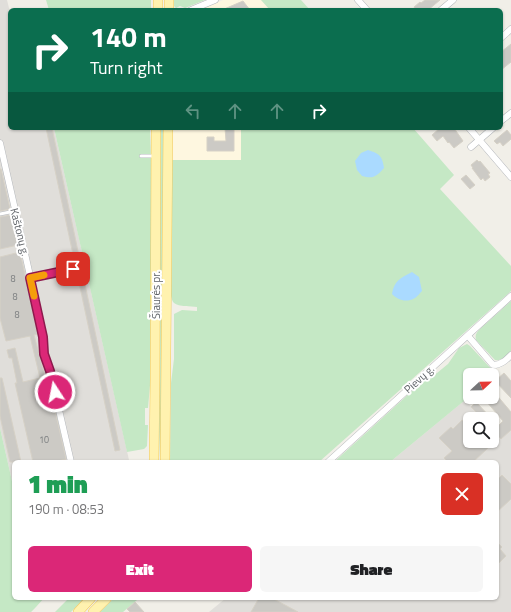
<!DOCTYPE html>
<html lang="en">
<head>
<meta charset="utf-8">
<style>
	body { margin:0; font-family:"Titillium Web",sans-serif; background:#f6f6f6; color:#202124; height:100vh; display:flex; flex-direction:column; font-size:15px; white-space:nowrap }
	* { box-sizing:border-box; margin:0 }
	p { font-size:13px; color:#757577 }
	.icon { flex:none; width:22px; height:22px; fill:none; stroke:currentColor; stroke-width:2; stroke-linecap:round; stroke-linejoin:round }
	.map { position:relative; flex:1; overflow:hidden }
	.drawer { position:absolute; left:12px; top:460px; width:487px; height:140px; display:flex; flex-direction:column; background:#fff; border-radius:6px; box-shadow:0 1px 3px #0004 }
	.drawer>* { flex:none }
	.guide { position:absolute; left:8px; top:8px; width:495px; height:122px; border-radius:6px; box-shadow:0 1px 3px #0004; background:#0b6e4f; color:#fff; overflow:hidden }
	.needle { width:26px; rotate:68deg }
	.buttons { position:absolute; left:463px; top:368px; display:grid; gap:8px }
	.buttons a { display:grid; place-items:center; width:36px; height:36px; border-radius:6px; background:#fff; box-shadow:0 1px 3px #0004; font-size:20px }
	.pin { position:absolute; display:grid; place-items:center; width:34px; height:34px; color:#fff; margin:-17px; border-radius:8px; box-shadow:0 2px 6px #0006 }
	.me { position:absolute; width:44px; margin:-22px; rotate:349deg; stroke-linejoin:round; filter:drop-shadow(0 0 3px #0008) }
	.turn { display:flex; align-items:center; gap:14px; height:84px; padding:0 16px; font-size:18px }
	.turn .icon { width:52px; height:52px; stroke-width:2.5 }
	.turn b { display:block; font-size:28px; line-height:34px }
	.lanes { display:flex; align-items:center; height:38px; padding:0 16px; background:#0003; justify-content:center; gap:20px; direction:ltr }
	.lanes .off { opacity:.35 }
	.round { display:grid; place-items:center; flex:none; width:42px; height:42px; border-radius:6px; background:#f6f6f6 }
	.headline { display:flex; align-items:center; justify-content:space-between; height:68px; padding:0 16px }
	h1 { font-size:24px; font-weight:800; line-height:30px; color:#1e9e55 }
	.action { display:flex; gap:8px; margin-top:auto; padding:8px 16px }
	.action a { flex:1; height:46px; border-radius:6px; background:#db2777; color:#fff; font-size:16px; font-weight:800; line-height:46px; text-align:center }
	.action a+a { background:#f6f6f6; color:#202124 }
	.map>svg:first-child { display:block }
	.commercial { fill:#fef7e0 }
	.industrial { fill:#e0deda }
	.green { fill:#c5e8c5 }
	.water { fill:#aadaff }
	.building { fill:#cccac5; stroke:#d6d1c6 }
	.lines { fill:none; stroke-linecap:round; stroke-linejoin:round }
	.lane-casing { stroke:#b5b8bc; stroke-width:4 }
	.street-casing { stroke:#b5b8bc; stroke-width:7 }
	.primary-casing { stroke:#f2c960; stroke-width:10 }
	.lane { stroke:#fff; stroke-width:3 }
	.street { stroke:#fff; stroke-width:6 }
	.primary { stroke:#fff2af; stroke-width:9 }
	.route-casing { stroke:#8e194d; stroke-width:10 }
	.route { stroke:#db2777; stroke-width:7 }
	.slow { stroke:#f59e0b; stroke-width:7 }
	.labels { text-anchor:middle; dominant-baseline:central; stroke-width:4; stroke-linejoin:round; paint-order:stroke }
	.number-label { font-size:9px; fill:#7a7d7f }
	.street-label { font-size:11px; fill:#5f6368; stroke:#fff }
</style>
</head>
<body>
<div class="map">
<svg width="511" height="612" viewBox="0 0 511 612">
	<rect width="100%" height="100%" fill="#f1efe8"/>
	<g class="commercial">
		<polygon points="223,0 261,0 270,10 200,10"/>
		<rect x="172" y="128" width="69" height="32"/>
	</g>
	<g class="industrial">
		<polygon points="0,0 7,0 10,12 10,128 54,128 129,460 120,462 14,462 14,490 0,428"/>
		<polygon points="465,400 483,419 470,419 470,441 492,441 492,429 501,439 511,430 511,612 209,612 226,598 497,598 497,462 390,462"/>
	</g>
	<g class="green">
		<polygon points="46,0 151,0 151,10 49,10"/>
		<polygon points="173,0 205,0 185,8 180,6 176,8 174,6"/>
		<polygon points="261,0 301,0 310,10 270,10"/>
		<polygon points="54,128 150,128 151,161 153,165 151,374 148,408 145,408 145,425 148,425 147,446 144,449 127,452"/>
		<polygon points="160,128 164,128 163,293 159,293"/>
		<path d="M241,128h172l41,47 -14,14 71,77v25l-192,171h-149l1,-79 3,-24v-45l8,-4 15,1v-4c-6,-1 -18,0 -23,-4 -2,-2 -2,-4 -3,-7l1,-136h69z"/>
		<polygon points="163,296 162,462 160,462 158,401 159,297"/>
		<path d="M511,301v50c-5,5 -9,10 -16,9l-19,-20c-1,-5 0,-7 4,-11z"/>
		<polygon points="467,344 470,346 496,374 492,378 492,375 470,375 470,396 390,462 334,462 422,382 437,373 448,364 459,348"/>
		<polygon points="0,428 14,490 14,598 44,598 36,607 31,612 0,612"/>
		<polygon points="69,598 85,598 71,612 55,612"/>
		<polygon points="114,598 136,598 137,600 123,612 100,612"/>
	</g>
	<g class="water">
		<path d="M368,150c12,4 14,6 16,18 -8,9 -11,11 -22,8l-5,-6 -2,-9 6,-8z"/>
		<path d="M412,272l7,5 3,14c-2,2 -5,6 -7,7 -9,5 -17,2 -23,-4 2,-13 8,-16 20,-22z"/>
	</g>
	<g class="building">
		<polygon points="425,0 440,0 428,10 416,10 414,7 420,2 421,3"/>
		<polygon points="243,1 250,10 222,10"/>
		<polygon points="511,44 511,62 501,70 501,52"/>
		<polygon points="46,128 52,128 120,450 115,451"/>
		<polygon points="225,128 234,128 234,151 207,151 207,137 214,137 214,141 226,141"/>
		<polygon points="440,128 454,128 463,141 454,148 449,142 448,143 443,136 437,141 432,135"/>
		<polygon points="507,130 511,135 511,139 503,146 500,142 497,144 494,141"/>
		<polygon points="477,160 479,162 480,161 490,173 488,174 490,177 485,181 483,178 481,180 472,168 473,168 471,165"/>
		<polygon points="0,169 1,169 10,209 0,211"/>
		<polygon points="466,175 475,185 470,189 461,179"/>
		<polygon points="11,215 18,245 0,249 0,217"/>
		<polygon points="20,252 38,334 34,335 45,377 47,376 66,459 53,462 33,462 15,383 17,383 12,358 9,358 7,350 15,348 23,382 40,378 30,336 6,341 0,318 0,257"/>
		<polygon points="504,373 511,381 511,398 495,381"/>
		<polygon points="0,378 2,378 21,462 10,462 0,416"/>
		<polygon points="495,393 511,412 511,430 501,439 492,429 492,419 498,426 503,421 486,401 492,397"/>
		<polygon points="476,402 492,419 483,419 471,407"/>
		<polygon points="462,420 470,429 470,441 482,441 488,448 473,462 448,462 444,458 452,451 439,438 451,427 453,429"/>
		<polygon points="502,475 511,484 511,499 497,512 497,480"/>
		<polygon points="497,542 502,547 500,549 506,556 497,565"/>
		<polygon points="259,598 272,598 298,612 251,612"/>
		<polygon points="135,602 144,612 130,612 127,609"/>
	</g>
	<g class="lines">
		<defs>
			<g id="lane">
				<polyline points="141,156 154,156"/>
				<polyline points="0,214 10,212"/>
				<polyline points="30,278 73,269"/>
			</g>
			<g id="street">
				<polyline points="358,0 367,10"/>
				<polyline points="191,10 215,0"/>
				<polyline points="441,10 453,0"/>
				<polyline points="501,38 511,29"/>
				<polyline points="501,121 511,113"/>
				<polyline points="469,128 511,177"/>
				<polyline points="0,143 40,320 43,337 44,354 50,371 71,462"/>
				<polyline points="471,147 493,128"/>
				<path d="M468,336l25,29c8,0 13,-5 18,-10"/>
				<polyline points="328,462 511,296"/>
			</g>
			<g id="primary">
				<polyline points="158,10 158,0"/>
				<polyline points="169,10 169,0"/>
				<polyline points="154,462 155,379 156,128"/>
				<polyline points="165,462 168,128"/>
				<polyline points="78,612 91,598"/>
				<polyline points="93,612 107,598"/>
			</g>
		</defs>
		<use href="#lane" class="lane-casing"/>
		<use href="#street" class="street-casing"/>
		<use href="#primary" class="primary-casing"/>
		<use href="#lane" class="lane"/>
		<use href="#street" class="street"/>
		<use href="#primary" class="primary"/>
	</g>
	<g class="lines">
		<defs>
			<polyline id="route" points="55,392 50,371 44,354 43,337 30,278 73,269"/>
		</defs>
		<use href="#route" class="route-casing"/>
		<use href="#route" class="route"/>
		<polyline class="slow" points="34,296 30,278 44,275"/>
	</g>
	<g class="labels">
		<g class="number-label">
			<text x="13" y="278">8</text>
			<text x="15" y="296">8</text>
			<text x="17" y="314">8</text>
			<text x="44" y="439">10</text>
		</g>
		<g class="street-label">
			<text transform="translate(20 232) rotate(76)">Kaštonų g.</text>
			<text transform="translate(156 295) rotate(-90)">Šiaurės pr.</text>
			<text transform="translate(419 379) rotate(-42)">Pievų g.</text>
		</g>
	</g>
</svg>
<div class="buttons">
<a><svg class="needle" viewBox="-14 -14 28 28"><path d="M0-13l5 13h-10z" fill="#e53935"/><path d="M0 13l5-13h-10z" fill="#757577"/></svg></a>
<a><svg class="icon" aria-label="search" viewBox="0 0 24 24"><circle cx="10" cy="10" r="6"/><path d="M15 15l6 6"/></svg></a>
</div>
<div class="pin" style="left:73px;top:269px;background:#d93025"><svg class="icon" aria-label="arrive" viewBox="0 0 24 24"><path d="M6 21V4h12l-3 4 3 4H6"/></svg></div>
<svg class="me" style="left:55px;top:392px" viewBox="-20 -20 40 40"><circle r="17" fill="#db2777" stroke="#fff" stroke-width="3"/><path d="M0-11L8 9 0 5-8 9z" fill="#fff"/></svg>
<div class="guide">
<div class="turn"><svg class="icon" aria-label="right" viewBox="0 0 24 24"><path d="M7 20v-9h11M14 6l5 5-5 5"/></svg><div><b>140 m</b>Turn right</div></div>
<div class="lanes"><svg class="icon off" aria-label="left" viewBox="0 0 24 24"><path d="M17 20v-9H6M10 6l-5 5 5 5"/></svg><svg class="icon off" aria-label="ahead" viewBox="0 0 24 24"><path d="M12 20V5M6 11l6-6 6 6"/></svg><svg class="icon off" aria-label="ahead" viewBox="0 0 24 24"><path d="M12 20V5M6 11l6-6 6 6"/></svg><svg class="icon" aria-label="right" viewBox="0 0 24 24"><path d="M7 20v-9h11M14 6l5 5-5 5"/></svg></div>
</div>
<section class="drawer">
<div class="headline"><div><h1>1 min</h1><p>190 m · 08:53</p></div><a class="round" style="background:#d93025;color:#fff"><svg class="icon" aria-label="close" viewBox="0 0 24 24"><path d="M6 6l12 12M18 6L6 18"/></svg></a></div>
<div class="action"><a>Exit</a><a>Share</a></div>
</section>
</div>
</body>
</html>
